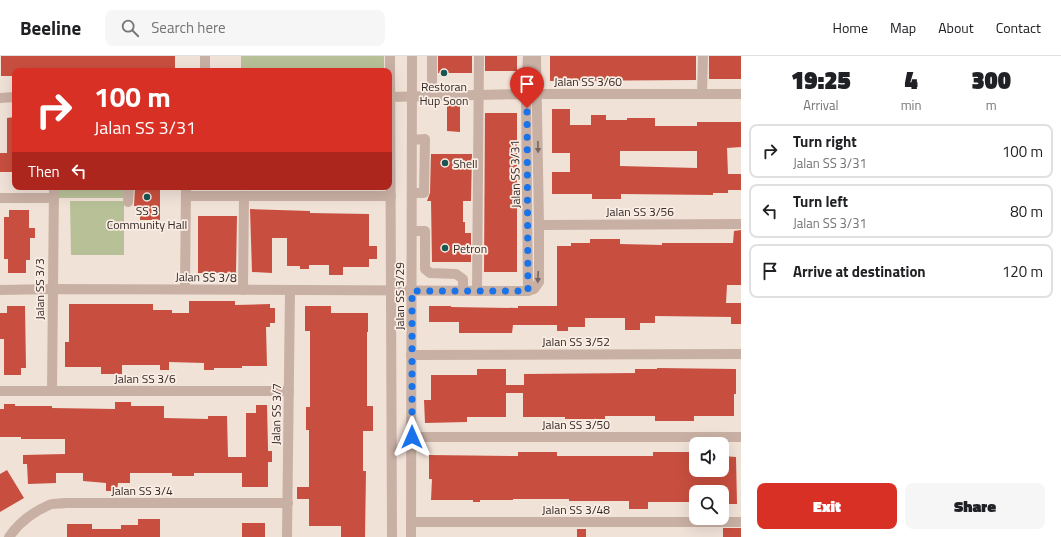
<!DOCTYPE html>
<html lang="en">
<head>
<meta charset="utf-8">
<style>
	body { margin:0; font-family:"Titillium Web",sans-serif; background:#f6f6f6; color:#202124; height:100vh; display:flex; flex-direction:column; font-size:15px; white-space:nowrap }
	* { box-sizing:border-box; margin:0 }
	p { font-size:13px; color:#757577 }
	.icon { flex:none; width:22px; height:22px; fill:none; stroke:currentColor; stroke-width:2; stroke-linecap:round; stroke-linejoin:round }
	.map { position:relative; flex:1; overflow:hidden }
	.drawer { display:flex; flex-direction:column; background:#fff; width:320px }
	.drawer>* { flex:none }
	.top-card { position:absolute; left:12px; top:12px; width:380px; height:122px; border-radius:8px; box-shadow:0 4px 16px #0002; background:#d93025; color:#fff; overflow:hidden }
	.buttons { position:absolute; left:689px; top:381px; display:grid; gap:8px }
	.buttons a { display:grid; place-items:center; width:40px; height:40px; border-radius:8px; background:#fff; box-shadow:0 4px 16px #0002; font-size:20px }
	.pin { position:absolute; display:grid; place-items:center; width:34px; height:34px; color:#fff; margin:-41px -17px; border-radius:50% 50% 50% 0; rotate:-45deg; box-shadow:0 0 4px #0007 }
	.pin .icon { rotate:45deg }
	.me { position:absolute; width:44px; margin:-22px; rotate:0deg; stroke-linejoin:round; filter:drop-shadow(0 0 3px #0008) }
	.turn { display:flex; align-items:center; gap:14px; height:84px; padding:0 16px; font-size:18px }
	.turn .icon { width:52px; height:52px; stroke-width:2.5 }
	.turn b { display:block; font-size:28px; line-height:34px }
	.then { display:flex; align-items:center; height:38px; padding:0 16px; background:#0003; gap:8px; font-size:15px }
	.eta { display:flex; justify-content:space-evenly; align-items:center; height:68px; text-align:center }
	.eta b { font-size:24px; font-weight:800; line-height:28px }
	.cta { display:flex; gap:8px; margin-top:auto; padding:8px 16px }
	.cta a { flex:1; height:46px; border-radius:8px; background:#d93025; color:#fff; font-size:16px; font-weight:800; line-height:46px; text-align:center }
	.cta a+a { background:#f6f6f6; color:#202124 }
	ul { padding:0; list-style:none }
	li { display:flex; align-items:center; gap:12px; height:54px; margin:0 8px 6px; padding:0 8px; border:2px solid #e0e0e0; border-radius:8px }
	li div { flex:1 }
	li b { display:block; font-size:15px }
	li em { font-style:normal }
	header { display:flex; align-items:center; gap:24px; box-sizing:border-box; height:56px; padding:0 20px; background:#fff; border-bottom:1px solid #e0e0e0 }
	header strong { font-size:19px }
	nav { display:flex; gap:22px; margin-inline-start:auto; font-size:14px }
	.search { width:280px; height:36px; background:#f6f6f6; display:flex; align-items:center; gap:10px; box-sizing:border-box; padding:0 14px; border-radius:8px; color:#757577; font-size:15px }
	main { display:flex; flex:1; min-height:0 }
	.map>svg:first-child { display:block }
	.green { fill:#b8c098 }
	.building { fill:#c84f3f; fill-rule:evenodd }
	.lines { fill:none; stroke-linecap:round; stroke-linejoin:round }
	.minor { stroke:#c9b0a4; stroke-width:10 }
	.oneway { fill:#77655f }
	.route { stroke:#1a73e8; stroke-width:7; stroke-dasharray:0 12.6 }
	.poi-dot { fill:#1b5653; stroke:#f9ede4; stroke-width:1.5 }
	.labels { text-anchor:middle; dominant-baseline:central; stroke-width:3.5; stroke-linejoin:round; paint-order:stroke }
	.street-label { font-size:12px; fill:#342826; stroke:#f9ede4 }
	.poi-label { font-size:12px; fill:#342826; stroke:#f9ede4 }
</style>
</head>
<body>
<header>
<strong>Beeline</strong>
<div class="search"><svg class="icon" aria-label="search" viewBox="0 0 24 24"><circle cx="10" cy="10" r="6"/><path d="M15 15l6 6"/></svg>Search here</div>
<nav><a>Home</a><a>Map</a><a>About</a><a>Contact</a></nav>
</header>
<main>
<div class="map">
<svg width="741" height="481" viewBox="0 0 741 481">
	<rect width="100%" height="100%" fill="#f1e2d8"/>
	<g class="green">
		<rect x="241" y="0" width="143" height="15"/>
		<rect x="57" y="131" width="70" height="11"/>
		<polygon points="70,145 124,145 124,199 71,199"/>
	</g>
	<g class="building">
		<polygon points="1,0 175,0 175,15 49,15 49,13 19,13 19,15 15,15 15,20 1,20"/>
		<rect x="438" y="0" width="34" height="17"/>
		<rect x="485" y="0" width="32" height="15"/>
		<polygon points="550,0 696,0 696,24 550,25"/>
		<rect x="709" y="0" width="32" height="23"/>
		<polygon points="447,48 460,48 460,76 447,75"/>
		<path d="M552,53h18v16h21v-10h15v5h21v-2h28v8h42v-4h44v25l-14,1 1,26h13v16h-13v3h-15v2l-92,-1v5h-29v-5h-40v-22h18v-19h-18zM620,95h77v17l-77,-2z"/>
		<polygon points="485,57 517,57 517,216 484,216"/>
		<polygon points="15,61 15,116 0,116 0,97 7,97 7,62"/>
		<polygon points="431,98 472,98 471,145 463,145 463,166 465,166 465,177 471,177 471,206 432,206 431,145 427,145 430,137"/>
		<polygon points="135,131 160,131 160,164 140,164 140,150 134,150"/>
		<polygon points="250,153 310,155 310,157 369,158 369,190 377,190 377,203 369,203 369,211 343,211 343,219 329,219 329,209 309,209 309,213 300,213 300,210 287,210 287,182 272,182 272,217 252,216"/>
		<polygon points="9,154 29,154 29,172 35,172 35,182 30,182 30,204 26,204 26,217 8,217 8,203 4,203 4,161 9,161"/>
		<polygon points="198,160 237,160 236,217 198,217"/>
		<polygon points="741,174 741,229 727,229 726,247 741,247 741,268 731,268 731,261 655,260 655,267 640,267 640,274 625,274 625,262 585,262 585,271 568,271 568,275 557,275 557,269 513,269 512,277 459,277 459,266 429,266 429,250 451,250 451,251 518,252 518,250 557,250 557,190 571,190 571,187 590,187 590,183 620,183 620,188 662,189 662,187 733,187 734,175"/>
		<polygon points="189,245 235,245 235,249 270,248 270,252 275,252 275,267 270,267 270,271 266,271 267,310 242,310 242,312 214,312 214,314 204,314 204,307 169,306 169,314 160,314 160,309 122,309 122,318 101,318 101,311 65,311 65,286 69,286 69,248 153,248 153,254 172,254 172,257 189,257"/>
		<polygon points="7,250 25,250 26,312 21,312 21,319 4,319 4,283 0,283 0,257 7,257"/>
		<polygon points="305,250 331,250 331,257 368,257 368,276 367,276 367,350 373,350 373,375 363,375 363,415 366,415 365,481 341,481 341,470 309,470 309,443 297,443 297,431 309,431 309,374 306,374 306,351 310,351 310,275 305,275"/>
		<polygon points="657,312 736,313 736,338 734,338 734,360 694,360 694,365 655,365 655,360 605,360 605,363 565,363 565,361 523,361 523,337 506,337 506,361 467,361 467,366 425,367 424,344 431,344 431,319 477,319 477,313 506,313 506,329 524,329 524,318 635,317 635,313 657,313"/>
		<polygon points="115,346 131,346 131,350 164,350 164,362 208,363 208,360 227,360 228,401 246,401 246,357 256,357 256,349 267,349 268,392 268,395 272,395 272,406 268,406 268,431 242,431 242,417 194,417 194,420 172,420 172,417 130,417 130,427 118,427 117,435 106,435 106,427 83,425 83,417 56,417 56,427 28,428 27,408 23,408 23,399 65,398 65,383 21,383 21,381 0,381 0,353 4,353 4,348 15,348 15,350 52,350 52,352 115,353"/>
		<polygon points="518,396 557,396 557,400 653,400 653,396 695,396 695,414 722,414 722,400 736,401 737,448 722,448 722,436 695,436 695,446 648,446 648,453 629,453 629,445 569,445 569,443 513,443 513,444 480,444 480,446 473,446 473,444 431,444 432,423 429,423 429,399 518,400"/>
		<polygon points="7,414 24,442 0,456 0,418"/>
		<polygon points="138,463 160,463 160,481 67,481 67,468 92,468 92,473 121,473 121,469 138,469"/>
		<rect x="242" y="467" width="23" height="14"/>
		<rect x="723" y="472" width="18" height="9"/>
		<rect x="577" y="473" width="9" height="8"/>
	</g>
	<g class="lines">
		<g class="minor">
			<polyline points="205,0 205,15"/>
			<polyline points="390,0 392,481"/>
			<polyline points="528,0 526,38 528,235"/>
			<polyline points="702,38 703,0"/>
			<polyline points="389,41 526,38 741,38"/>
			<polyline points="432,41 432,0"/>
			<polyline points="0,42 15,41"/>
			<polyline points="412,137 424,137 425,83 412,84"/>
			<polyline points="186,140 391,140"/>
			<polyline points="0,142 54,142"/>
			<polyline points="128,146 129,131"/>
			<polyline points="539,169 741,168"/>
			<polyline points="412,175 425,175 425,213 430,217 456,218 463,223 463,235"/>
			<polyline points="185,233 186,131"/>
			<polyline points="0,234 52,233 528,235 534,233 539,226 539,169 536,0"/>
			<polyline points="243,234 244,140"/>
			<polyline points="477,235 479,0"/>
			<polyline points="411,299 741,298"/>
			<polyline points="0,335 289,335"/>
			<polyline points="52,335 54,131"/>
			<polyline points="411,381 741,381"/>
			<polyline points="411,466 741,466"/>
			<path d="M9,481c9,-13 24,-25 40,-32 4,-2 11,-1 16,-2h223"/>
			<polyline points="287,481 290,234"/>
			<polyline points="411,481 412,0"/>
		</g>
	</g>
	<defs><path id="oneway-solid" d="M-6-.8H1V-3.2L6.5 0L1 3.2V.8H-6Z"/></defs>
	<g class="oneway">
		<use href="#oneway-solid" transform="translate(538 91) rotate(89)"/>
		<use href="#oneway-solid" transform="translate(538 221) rotate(93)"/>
	</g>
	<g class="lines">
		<polyline class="route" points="412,381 412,235 528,235 527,52"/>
	</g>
	<g class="poi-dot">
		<circle cx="444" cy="17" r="4"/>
		<circle cx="445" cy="107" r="4"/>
		<circle cx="147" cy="141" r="4"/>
		<circle cx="445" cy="192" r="4"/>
	</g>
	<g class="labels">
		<g class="street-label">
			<text x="588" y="25">Jalan SS 3/60</text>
			<text transform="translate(515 118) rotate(-91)">Jalan SS 3/31</text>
			<text x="640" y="155">Jalan SS 3/56</text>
			<text transform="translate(206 221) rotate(1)">Jalan SS 3/8</text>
			<text transform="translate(39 233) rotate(-90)">Jalan SS 3/3</text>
			<text transform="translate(399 240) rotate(-90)">Jalan SS 3/29</text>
			<text x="576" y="285">Jalan SS 3/52</text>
			<text x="145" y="322">Jalan SS 3/6</text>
			<text transform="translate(276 358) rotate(-89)">Jalan SS 3/7</text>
			<text x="576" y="368">Jalan SS 3/50</text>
			<text x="142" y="434">Jalan SS 3/4</text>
			<text x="576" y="453">Jalan SS 3/48</text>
		</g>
		<g class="poi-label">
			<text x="444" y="30">Restoran<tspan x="444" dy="14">Hup Soon</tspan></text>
			<text x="453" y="107" text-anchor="start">Shell</text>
			<text x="147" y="154">SS 3<tspan x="147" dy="14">Community Hall</tspan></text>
			<text x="453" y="192" text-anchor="start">Petron</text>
		</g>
	</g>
</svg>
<div class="buttons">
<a><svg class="icon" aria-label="sound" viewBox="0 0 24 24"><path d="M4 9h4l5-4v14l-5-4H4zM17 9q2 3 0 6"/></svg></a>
<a><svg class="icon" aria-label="search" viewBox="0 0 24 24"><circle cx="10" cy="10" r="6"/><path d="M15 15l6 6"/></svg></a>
</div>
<div class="pin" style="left:527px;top:52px;background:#d93025"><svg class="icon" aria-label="arrive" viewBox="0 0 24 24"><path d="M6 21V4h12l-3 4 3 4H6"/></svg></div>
<svg class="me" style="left:412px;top:381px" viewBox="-20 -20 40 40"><path d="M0-17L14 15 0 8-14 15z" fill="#1a73e8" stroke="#fff" stroke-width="4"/></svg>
<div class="top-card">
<div class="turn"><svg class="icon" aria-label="right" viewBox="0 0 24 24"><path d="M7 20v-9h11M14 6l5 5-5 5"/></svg><div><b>100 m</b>Jalan SS 3/31</div></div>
<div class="then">Then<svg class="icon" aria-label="left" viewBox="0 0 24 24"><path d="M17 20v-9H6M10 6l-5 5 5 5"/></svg></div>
</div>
</div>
<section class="drawer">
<div class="eta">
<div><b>19:25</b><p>Arrival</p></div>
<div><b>4</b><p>min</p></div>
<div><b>300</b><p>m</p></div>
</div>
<ul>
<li><svg class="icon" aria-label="right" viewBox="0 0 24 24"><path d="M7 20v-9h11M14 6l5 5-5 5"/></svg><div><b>Turn right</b><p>Jalan SS 3/31</p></div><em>100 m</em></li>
<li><svg class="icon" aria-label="left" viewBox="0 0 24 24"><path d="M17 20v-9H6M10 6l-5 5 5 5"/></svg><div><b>Turn left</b><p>Jalan SS 3/31</p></div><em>80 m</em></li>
<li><svg class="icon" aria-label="arrive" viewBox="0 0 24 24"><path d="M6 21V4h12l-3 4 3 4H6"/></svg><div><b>Arrive at destination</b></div><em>120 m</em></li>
</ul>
<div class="cta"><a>Exit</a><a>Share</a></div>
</section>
</main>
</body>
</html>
